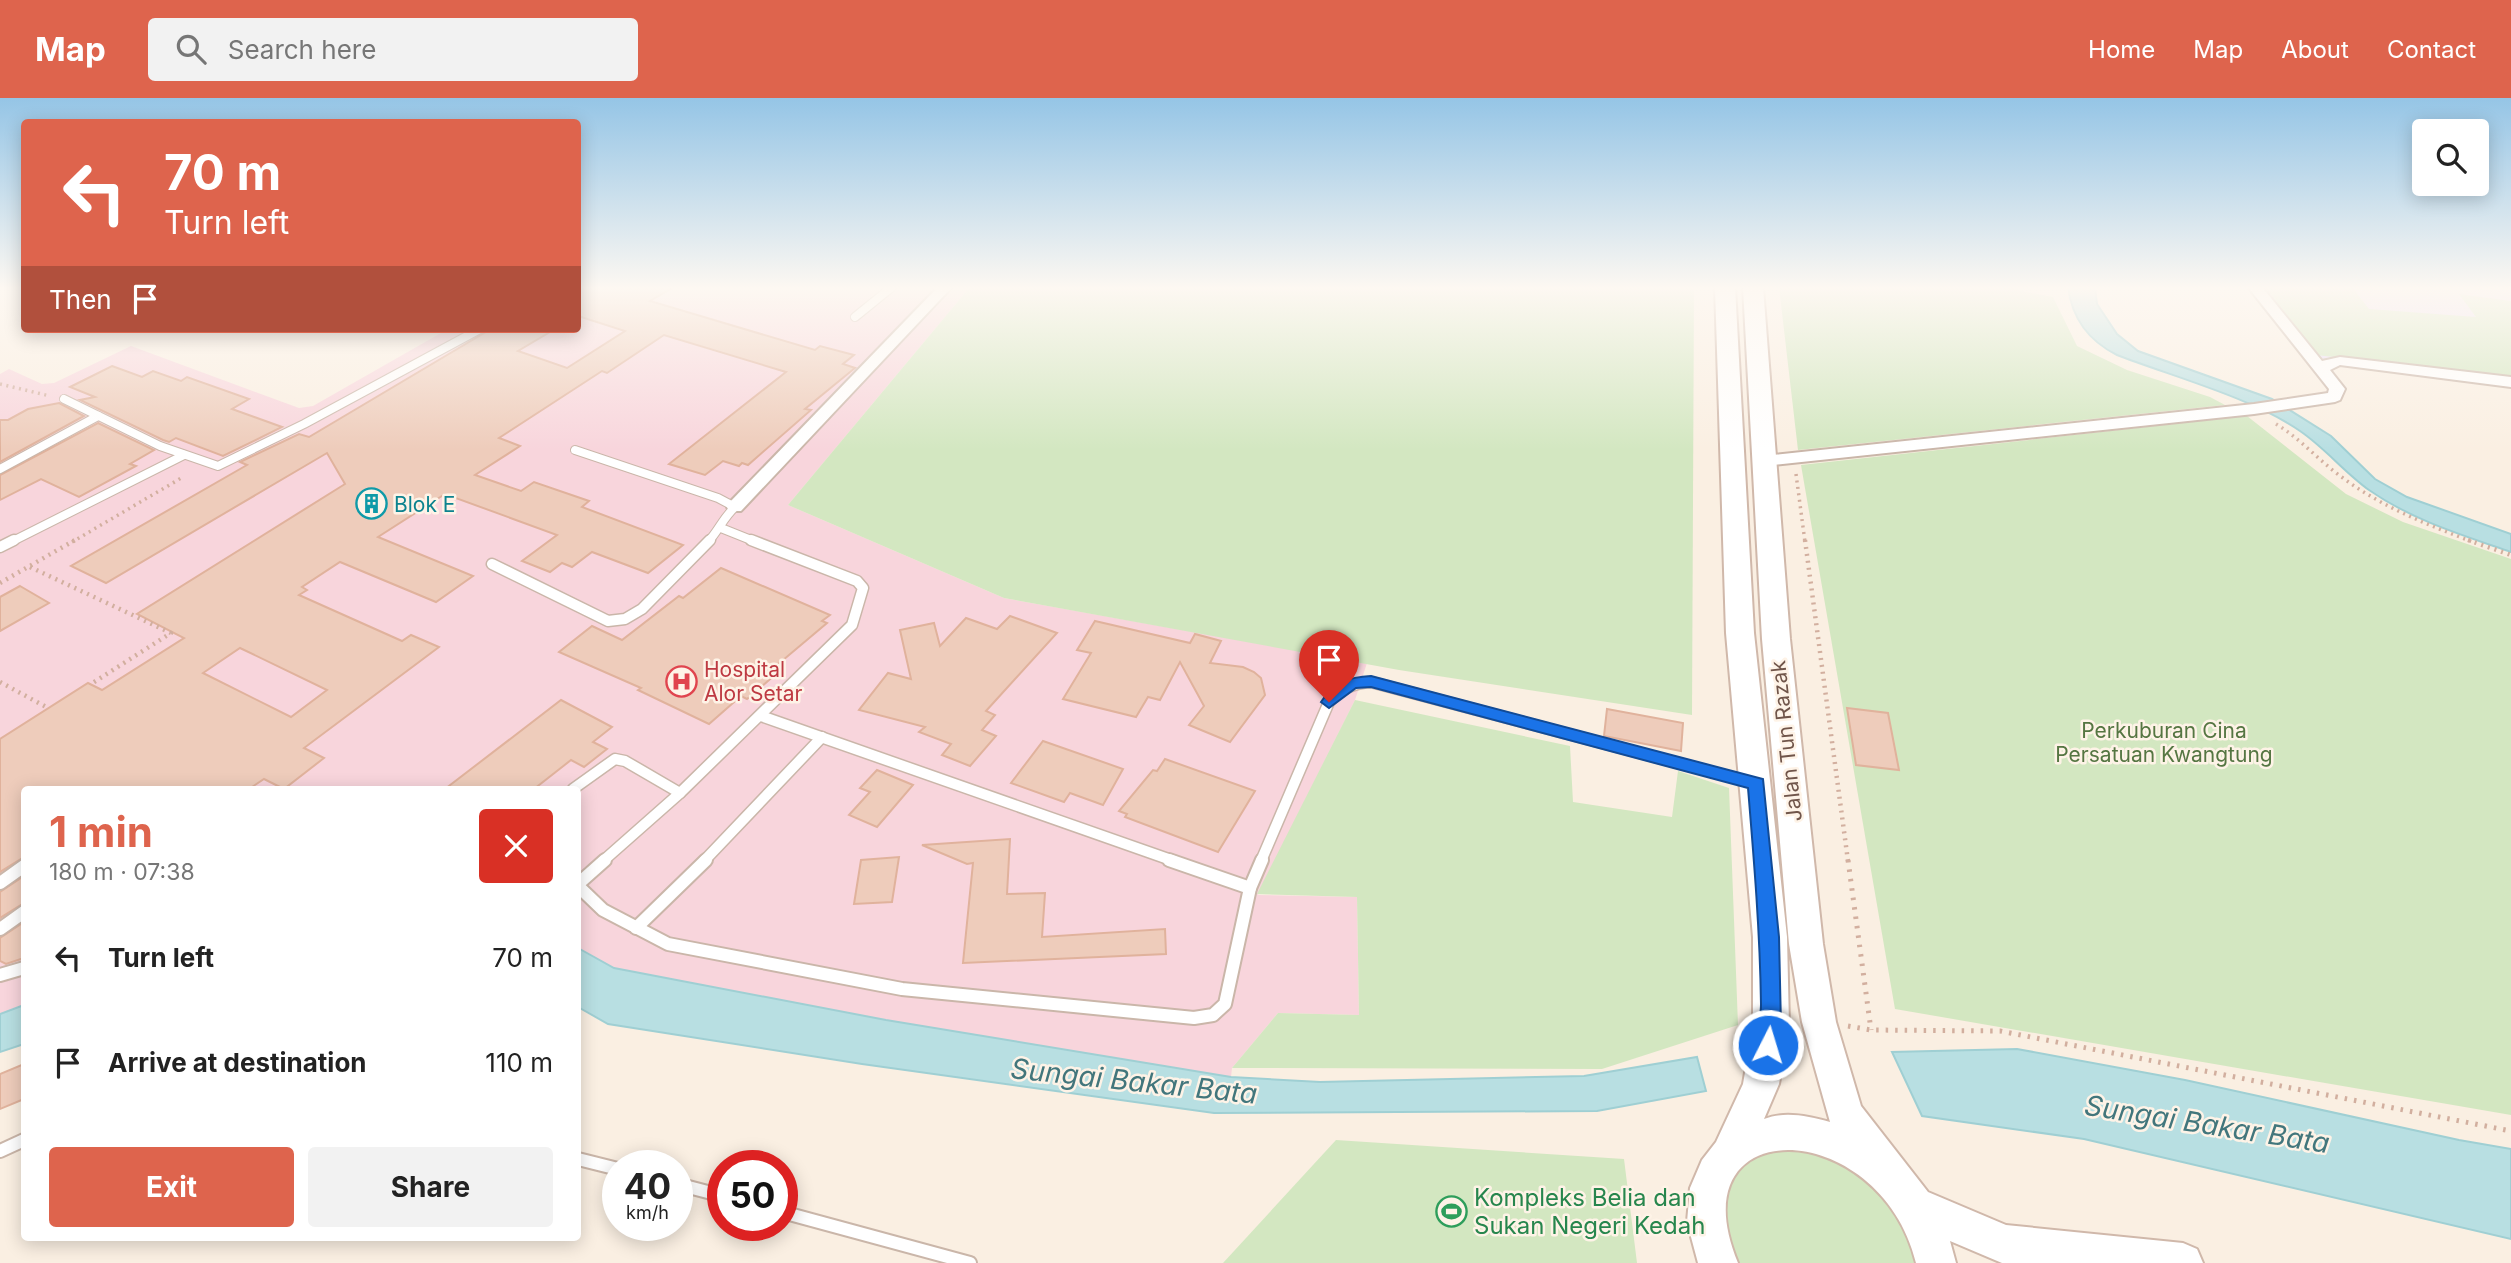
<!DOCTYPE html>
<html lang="en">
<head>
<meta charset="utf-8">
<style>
	body { margin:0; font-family:Inter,sans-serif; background:#f2f2f2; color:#222; height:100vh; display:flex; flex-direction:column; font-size:26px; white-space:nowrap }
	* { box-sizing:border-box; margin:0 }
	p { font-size:23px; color:#767676 }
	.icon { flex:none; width:38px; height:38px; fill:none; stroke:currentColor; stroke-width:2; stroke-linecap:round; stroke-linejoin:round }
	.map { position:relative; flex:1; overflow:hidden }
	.sheet { position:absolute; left:21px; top:688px; width:560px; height:455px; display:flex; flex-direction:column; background:#fff; border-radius:7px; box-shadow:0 4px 18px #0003 }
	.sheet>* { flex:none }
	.top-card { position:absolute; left:21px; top:21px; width:560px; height:214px; border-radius:7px; box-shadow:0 4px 18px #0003; background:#de644d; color:#fff; overflow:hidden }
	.buttons { position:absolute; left:2412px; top:21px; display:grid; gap:14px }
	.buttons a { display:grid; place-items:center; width:77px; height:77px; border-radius:7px; background:#fff; box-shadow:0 4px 18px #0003; font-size:35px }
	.speed { position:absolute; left:602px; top:1052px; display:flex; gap:14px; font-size:35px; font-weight:700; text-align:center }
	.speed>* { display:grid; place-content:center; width:91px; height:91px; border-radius:50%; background:#fff; box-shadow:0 4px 18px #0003; line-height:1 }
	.speed small { font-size:18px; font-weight:400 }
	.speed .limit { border:10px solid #d22; background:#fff; color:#111 }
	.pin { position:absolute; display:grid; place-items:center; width:60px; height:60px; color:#fff; margin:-72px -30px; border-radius:50% 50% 50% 0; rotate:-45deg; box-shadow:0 0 7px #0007 }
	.pin .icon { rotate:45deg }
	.me { position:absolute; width:77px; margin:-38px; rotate:5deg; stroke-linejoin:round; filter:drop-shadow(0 0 5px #0008) }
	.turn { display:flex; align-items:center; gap:24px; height:147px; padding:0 28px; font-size:32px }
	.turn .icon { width:91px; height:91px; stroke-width:2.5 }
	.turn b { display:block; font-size:49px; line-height:60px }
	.then { display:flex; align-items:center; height:66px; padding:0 28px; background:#0003; gap:14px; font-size:26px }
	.round { display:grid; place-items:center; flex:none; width:74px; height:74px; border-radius:7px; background:#f2f2f2 }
	.headline { display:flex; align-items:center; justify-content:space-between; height:119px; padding:0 28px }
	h1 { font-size:42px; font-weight:700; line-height:52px; color:#de644d }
	.action { display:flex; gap:14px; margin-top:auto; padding:14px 28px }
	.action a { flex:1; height:80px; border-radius:7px; background:#de644d; color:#fff; font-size:28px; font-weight:700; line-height:80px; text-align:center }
	.action a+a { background:#f2f2f2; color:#222 }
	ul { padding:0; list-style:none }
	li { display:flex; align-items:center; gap:21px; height:105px; padding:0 28px }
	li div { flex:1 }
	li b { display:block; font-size:26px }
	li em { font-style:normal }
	header { display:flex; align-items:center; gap:42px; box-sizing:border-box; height:98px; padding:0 35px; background:#de644d; color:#fff }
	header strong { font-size:33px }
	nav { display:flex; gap:38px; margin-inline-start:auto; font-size:24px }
	.search { width:490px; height:63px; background:#f2f2f2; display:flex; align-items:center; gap:18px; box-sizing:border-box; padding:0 24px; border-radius:7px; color:#767676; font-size:26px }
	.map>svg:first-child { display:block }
	.education { fill:#ecdff6 }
	.medical { fill:#f8d5dc }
	.green { fill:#d3e7c1 }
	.water { fill:#b8dfe2; stroke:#9fcfd3; stroke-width:2 }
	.building { fill:#ecb; stroke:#e0b29c; stroke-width:2; fill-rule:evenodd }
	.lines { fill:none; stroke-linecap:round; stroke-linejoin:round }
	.lane-far2-casing { stroke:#cab6a9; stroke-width:10 }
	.lane-far1-casing { stroke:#cab6a9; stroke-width:13 }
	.lane-casing { stroke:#cab6a9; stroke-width:16 }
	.street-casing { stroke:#cab6a9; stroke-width:4 }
	.secondary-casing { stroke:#d0b8aa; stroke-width:4 }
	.path-far2 { stroke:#d2af9f; stroke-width:3.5; stroke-dasharray:2 4.5; stroke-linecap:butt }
	.path-far1 { stroke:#d2af9f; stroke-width:4.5; stroke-dasharray:2 5; stroke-linecap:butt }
	.path { stroke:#d2af9f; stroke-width:5; stroke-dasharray:2.5 7; stroke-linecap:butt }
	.lane-far2 { stroke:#fff; stroke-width:8 }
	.lane-far1 { stroke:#fff; stroke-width:10 }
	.lane { stroke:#fff; stroke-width:12 }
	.street { fill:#fff; fill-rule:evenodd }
	.secondary { fill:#fff; fill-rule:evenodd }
	.route { fill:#1a73e8; stroke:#114b97; stroke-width:2 }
	.labels { text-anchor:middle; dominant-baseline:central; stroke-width:5; stroke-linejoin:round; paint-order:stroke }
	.culture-label { font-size:21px; fill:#0d838f; stroke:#fef3e7; text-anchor:start }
	.health-label { font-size:21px; fill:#be3a42; stroke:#fef3e7; text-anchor:start }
	.park-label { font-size:21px; fill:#557642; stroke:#fef3e7 }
	.street-label { font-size:21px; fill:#70554a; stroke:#fef3e7 }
	.near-leisure-label { font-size:24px; fill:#27864d; stroke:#fef3e7; text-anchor:start }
	.near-water-label { font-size:28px; font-style:italic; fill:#42767c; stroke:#fef3e7 }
</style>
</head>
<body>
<header>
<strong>Map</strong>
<div class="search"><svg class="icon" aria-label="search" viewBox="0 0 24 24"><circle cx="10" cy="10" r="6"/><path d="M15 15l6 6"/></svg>Search here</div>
<nav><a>Home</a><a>Map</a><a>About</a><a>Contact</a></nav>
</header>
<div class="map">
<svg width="2511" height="1165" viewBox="0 0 2511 1165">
	<rect width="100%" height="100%" fill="#faefe2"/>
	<polygon class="education" points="2261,189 2511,189 2511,282 2314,260"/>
	<polygon class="medical" points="578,189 970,189 788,407 1004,500 1367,565 1355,602 1258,797 1357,799 1359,917 1278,915 1232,970 1231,979 886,922 614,870 578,850 578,691 24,691 24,907 0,916 0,276 9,271 42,286 54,285 131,248 299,310 313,308 448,231 578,231"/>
	<g class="green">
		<polygon points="970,189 1694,189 1692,617 1399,572 1004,500 788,407"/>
		<polygon points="1779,189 2017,189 2021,193 2053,199 2077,248 2127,272 2210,299 2225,307 1798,352"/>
		<polygon points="2265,189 2352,189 2369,211 2476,219 2459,196 2511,203 2511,279 2316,257"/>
		<polygon points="2247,318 2346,396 2403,424 2511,461 2511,1017 1895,911 1801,367"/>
		<polygon points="1355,602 1570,648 1573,704 1672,719 1678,673 1729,690 1738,927 1602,971 1232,970 1278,915 1359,917 1357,799 1257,796"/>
		<polygon points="1336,1042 1624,1061 1637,1165 1223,1165"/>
		<path d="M1816,1051l65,35 39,79h-185c-3,-11 -11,-25 -12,-37 -2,-33 14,-69 49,-76 13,-3 30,-1 44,-1z"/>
	</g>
	<g class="water">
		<path d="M2068,189h27l2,17 20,30 21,17 134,48 59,37 44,43 32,18 104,37v18c-49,-17 -99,-32 -142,-62 -25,-18 -44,-42 -69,-59 -47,-33 -129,-55 -183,-76 -28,-14 -45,-36 -49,-68z"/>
		<polygon points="578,850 614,870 886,922 1231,979 1320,984 1584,978 1697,959 1706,993 1597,1013 1214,1015 862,966 608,926 578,909"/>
		<polygon points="24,907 24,946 0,954 0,916"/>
		<polygon points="2017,951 2185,982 2459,1042 2511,1051 2511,1141 2084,1041 1922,1018 1892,954"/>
	</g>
	<g class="building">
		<path d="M578,189h96l-24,14 165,49 5,-4 34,9 -11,9 12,4 -50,41 6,1 -63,55 -6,-2 -3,3 -16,-5 -18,14 -36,-11 117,-92 -122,-37 -57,38 -5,-2 -103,67 21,8 -45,29 46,16 13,-9 55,19 -7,6 101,38 -35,28 -56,-21 -20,15 -10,-4 -12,9 -28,-11 35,-26 -112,-41 -67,43 95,39 -37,26 -96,-40 -38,25 5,3 -8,5 103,46 9,-6 28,12 -135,101 20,10 -40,31 -20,-10 -15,10h-225v68l-24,15v-133l88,-56 14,7 82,-52 -47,-24 208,-130 -18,-31 -221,130 -35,-17 176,-101 -7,-3 59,-28 10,3 182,-108h64l-37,22 49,17 58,-37 -47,-15zM240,550l87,42 -36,27 -88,-44z"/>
		<polygon points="112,268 142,279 153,273 181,283 187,279 249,301 232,311 282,329 223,358 176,340 169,344 163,342 80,302 95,299 70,289"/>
		<polygon points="59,305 84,318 0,364 0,322 8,322 28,311"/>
		<polygon points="98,325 154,352 130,366 136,368 79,399 41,381 0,402 0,377"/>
		<polygon points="721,470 830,517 822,523 827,525 770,573 776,576 747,601 741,598 709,626 638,592 641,590 559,554 592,528 622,542 679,498 683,500"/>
		<polygon points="20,488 49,505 0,533 0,499"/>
		<polygon points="1010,518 1057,535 986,613 995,617 982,632 996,638 970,668 942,657 951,646 919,634 925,629 859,612 888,575 911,581 900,532 934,525 940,548 966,520 997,531"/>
		<polygon points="1095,523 1190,545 1195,536 1221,543 1210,565 1243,569 1254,574 1261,580 1265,597 1230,644 1189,627 1204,608 1180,564 1160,602 1148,599 1136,619 1063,601 1091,555 1077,552"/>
		<polygon points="561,602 612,629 593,644 607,651 584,669 571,662 534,691 445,691"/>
		<polygon points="1847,610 1888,615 1899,672 1856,667"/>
		<polygon points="1607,611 1683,625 1681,653 1604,638"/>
		<polygon points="1043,643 1123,671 1103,707 1070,695 1064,704 1011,685"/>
		<polygon points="1165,661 1255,693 1218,754 1125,719 1127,716 1119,713 1153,672 1157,673"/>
		<polygon points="877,672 913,687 877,729 849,717 870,694 860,690"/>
		<polygon points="1010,741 1007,796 1045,795 1042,839 1165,831 1166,856 963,865 973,765 967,766 922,747"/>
		<polygon points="899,759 892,804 854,806 861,762"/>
		<polygon points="24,778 24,805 0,820 0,794"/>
		<polygon points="24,824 24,860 6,866 0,863 0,840"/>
		<polygon points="24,966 24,1001 0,1011 0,976"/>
	</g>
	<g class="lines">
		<defs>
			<g id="lane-far2">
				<polyline points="855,219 892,189"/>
				<polyline points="64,301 160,348 218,368 304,326 480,231"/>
				<path d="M575,352l143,48 17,9c-12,11 -16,23 -27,35"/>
				<polyline points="0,371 98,318"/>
				<polyline points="721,430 756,444"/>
				<polyline points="11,444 184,357"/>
			</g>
			<g id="lane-far1">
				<polyline points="0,449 14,442"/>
				<polyline points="492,466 608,523 625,521 642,511 710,442"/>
				<polyline points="761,618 1174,763"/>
				<polyline points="573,691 615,661 625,663 680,695"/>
				<polyline points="603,763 680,695 852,527 863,490 857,483 751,442"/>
				<polyline points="704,763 822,639"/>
				<path d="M1261,763l68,-159c12,-13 24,-19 42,-20l379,100"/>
			</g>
			<g id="lane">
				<polyline points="1169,762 1250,790"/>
				<polyline points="0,785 24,768"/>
				<polyline points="578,786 605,762"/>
				<polyline points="578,788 603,812 668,846 902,891 1194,920 1213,917 1225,906 1250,790 1262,762"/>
				<polyline points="636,830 706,762"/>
				<polyline points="0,831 24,814"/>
				<polyline points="0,877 24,870"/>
				<polyline points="0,1053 24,1042"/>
				<polyline points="578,1061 618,1071"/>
				<polyline points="677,1086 723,1098"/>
				<polyline points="782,1114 970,1165"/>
			</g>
			<g id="street">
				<polygon points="938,189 952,189 741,413 729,413 727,409 729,405"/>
				<polygon points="2248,189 2262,189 2322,263 2340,259 2511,279 2511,289 2340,267 2330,272 2345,291 2340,302 2335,304 2254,316 1763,368 1755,363 1763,358 2254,306 2328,295 2329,291"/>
			</g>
			<path id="secondary" d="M1715,189h20l19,346 33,304 2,89 -10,58 -15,35c21,-8 44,-3 66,3l-28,-100 -13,-78 -27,-305 -19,-352h20l27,352 33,305 13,78 25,84 67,86 78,33 177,18 14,6 6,14h-201l-52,-22 6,22h-40c-36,-147 -242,-154 -178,0h-40l-11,-41 3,-34 12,-28 14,-18 27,-58 10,-58v-89l-27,-304z"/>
		</defs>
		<use href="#lane-far2" class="lane-far2-casing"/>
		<use href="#lane-far1" class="lane-far1-casing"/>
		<use href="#lane" class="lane-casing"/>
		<use href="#street" class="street-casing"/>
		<use href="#secondary" class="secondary-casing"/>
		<g class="path-far2">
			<polyline points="0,286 50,298"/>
			<path d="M2276,326c25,15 43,37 67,54 39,29 85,47 130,64"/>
			<polyline points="1796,376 1805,444"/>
			<polyline points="72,444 183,379"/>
		</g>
		<g class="path-far1">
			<polyline points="1805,442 1848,763"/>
			<polyline points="2468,442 2511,457"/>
			<polyline points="30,469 171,535 91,586"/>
			<polyline points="0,485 75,442"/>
			<polyline points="0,584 48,610"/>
		</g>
		<g class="path">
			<polyline points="1848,762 1871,932"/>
			<polyline points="1848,928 1871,932 2000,933 2511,1033"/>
		</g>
		<use href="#lane-far2" class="lane-far2"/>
		<use href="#lane-far1" class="lane-far1"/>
		<use href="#lane" class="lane"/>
		<use href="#street" class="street"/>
		<use href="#secondary" class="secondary"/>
	</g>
	<linearGradient id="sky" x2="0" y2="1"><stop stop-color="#95c5e6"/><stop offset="0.54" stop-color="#fdf8f2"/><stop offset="1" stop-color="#fdf8f2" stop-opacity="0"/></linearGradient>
	<rect width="2511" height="352" fill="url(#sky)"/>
	<path class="route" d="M1371,578l392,103 16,158 2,89 -6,26 -7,2 -7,-2c-5,-10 0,-35 0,-48 -1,-72 -7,-144 -13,-216l-377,-101 -15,1 -27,20 -8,-6c13,-20 28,-25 50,-26z"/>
	<defs>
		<symbol id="building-ring" viewBox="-11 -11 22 22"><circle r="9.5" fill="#fef3e7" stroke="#0f9aa8" stroke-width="1.5"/><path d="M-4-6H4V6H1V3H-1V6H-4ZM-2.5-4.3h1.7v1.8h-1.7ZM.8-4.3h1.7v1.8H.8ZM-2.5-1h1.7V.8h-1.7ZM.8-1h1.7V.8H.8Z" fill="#0f9aa8"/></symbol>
		<symbol id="hospital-ring" viewBox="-11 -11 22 22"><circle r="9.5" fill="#fef3e7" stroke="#e0444e" stroke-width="1.5"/><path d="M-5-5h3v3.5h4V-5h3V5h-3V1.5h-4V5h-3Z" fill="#e0444e"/></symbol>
		<symbol id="stadium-ring" viewBox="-11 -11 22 22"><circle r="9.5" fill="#fef3e7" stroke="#2e9e5b" stroke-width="1.5"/><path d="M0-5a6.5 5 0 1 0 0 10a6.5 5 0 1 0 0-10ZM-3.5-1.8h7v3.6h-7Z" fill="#2e9e5b"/></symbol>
	</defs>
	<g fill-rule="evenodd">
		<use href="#building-ring" x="354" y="388" width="35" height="35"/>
		<use href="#hospital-ring" x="664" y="566" width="35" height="35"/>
		<use href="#stadium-ring" x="1434" y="1096" width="35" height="35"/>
	</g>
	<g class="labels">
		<g class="culture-label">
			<text x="394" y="406">Blok E</text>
		</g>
		<g class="health-label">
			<text x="704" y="571">Hospital<tspan x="704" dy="24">Alor Setar</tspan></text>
		</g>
		<g class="park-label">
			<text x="2164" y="632">Perkuburan Cina<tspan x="2164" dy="24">Persatuan Kwangtung</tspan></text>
		</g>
		<g class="street-label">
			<text transform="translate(1786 643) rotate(-96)">Jalan Tun Razak</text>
		</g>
		<g class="near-leisure-label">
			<text x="1474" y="1099">Kompleks Belia dan<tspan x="1474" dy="28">Sukan Negeri Kedah</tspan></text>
		</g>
		<g class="near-water-label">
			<text transform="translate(1134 983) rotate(6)">Sungai Bakar Bata</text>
			<text transform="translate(2207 1026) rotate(9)">Sungai Bakar Bata</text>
		</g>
	</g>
</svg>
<div class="buttons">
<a><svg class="icon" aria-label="search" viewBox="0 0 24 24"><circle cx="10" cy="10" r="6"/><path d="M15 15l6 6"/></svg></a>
</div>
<div class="speed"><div>40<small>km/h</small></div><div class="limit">50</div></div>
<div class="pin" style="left:1329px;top:604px;background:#d93025"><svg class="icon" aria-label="arrive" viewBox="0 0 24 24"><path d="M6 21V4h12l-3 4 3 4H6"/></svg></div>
<svg class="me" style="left:1768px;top:947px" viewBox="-20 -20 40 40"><circle r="17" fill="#1a73e8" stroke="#fff" stroke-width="3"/><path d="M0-11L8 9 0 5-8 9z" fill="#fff"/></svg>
<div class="top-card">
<div class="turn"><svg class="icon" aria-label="left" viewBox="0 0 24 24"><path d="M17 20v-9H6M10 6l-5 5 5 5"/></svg><div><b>70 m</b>Turn left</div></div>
<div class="then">Then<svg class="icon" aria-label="arrive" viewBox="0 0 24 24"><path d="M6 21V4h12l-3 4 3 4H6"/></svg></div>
</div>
<section class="sheet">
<div class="headline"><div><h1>1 min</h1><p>180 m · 07:38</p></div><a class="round" style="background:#d93025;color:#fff"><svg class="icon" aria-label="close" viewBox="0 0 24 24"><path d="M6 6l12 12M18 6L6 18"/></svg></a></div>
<ul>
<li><svg class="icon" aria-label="left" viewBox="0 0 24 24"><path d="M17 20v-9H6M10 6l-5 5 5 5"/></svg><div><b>Turn left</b></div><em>70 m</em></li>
<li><svg class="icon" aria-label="arrive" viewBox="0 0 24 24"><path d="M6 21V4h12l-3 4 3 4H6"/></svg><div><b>Arrive at destination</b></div><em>110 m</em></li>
</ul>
<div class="action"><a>Exit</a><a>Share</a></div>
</section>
</div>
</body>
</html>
